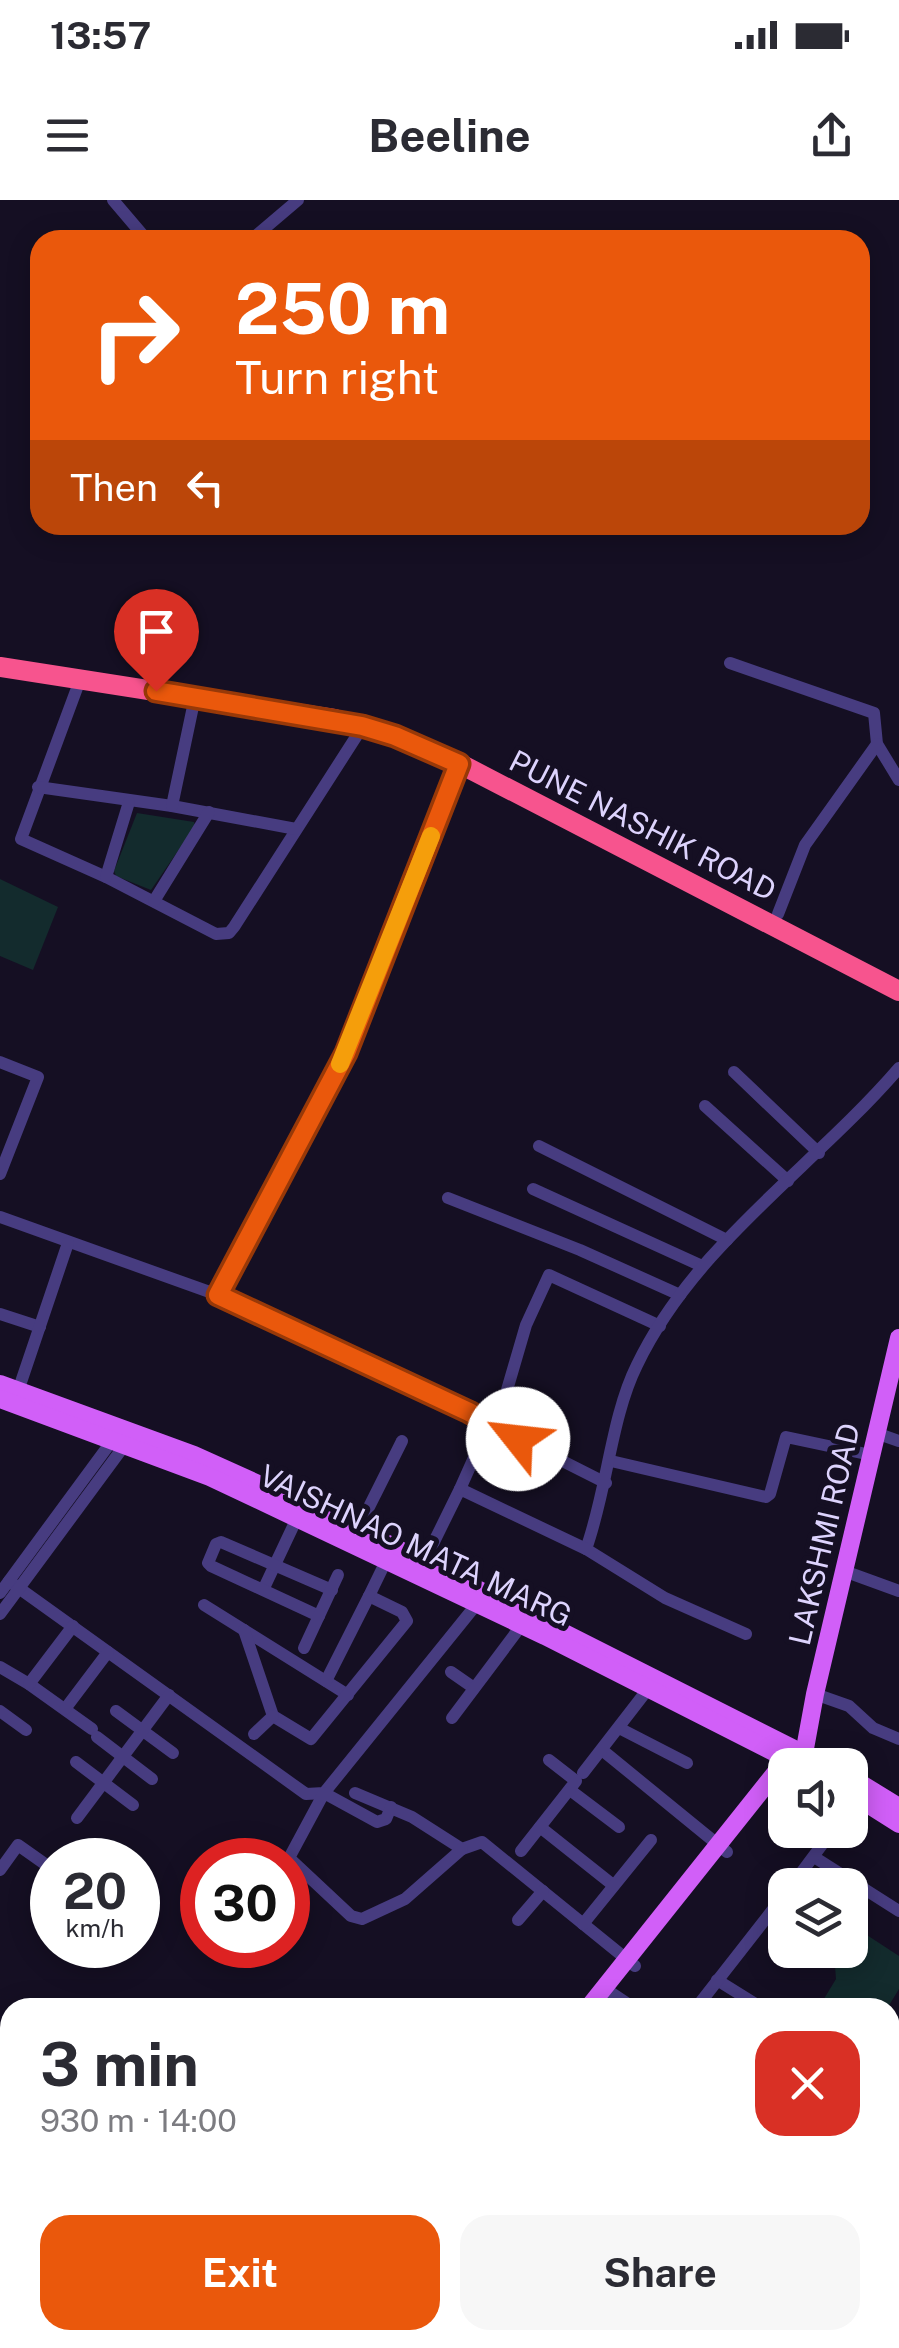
<!DOCTYPE html>
<html lang="en">
<head>
<meta charset="utf-8">
<style>
	body { margin:0; font-family:"Public Sans",sans-serif; background:#f7f7f7; color:#2b2b33; height:100vh; display:flex; flex-direction:column; font-size:38px; white-space:nowrap }
	* { box-sizing:border-box; margin:0 }
	p { font-size:32px; color:#7c7c81 }
	.icon { flex:none; width:55px; height:55px; fill:none; stroke:currentColor; stroke-width:2; stroke-linecap:round; stroke-linejoin:round }
	.map { position:relative; flex:1; overflow:hidden }
	.drawer { position:absolute; left:0px; top:1798px; width:900px; height:352px; display:flex; flex-direction:column; background:#fff; border-radius:30px 30px 0 0; box-shadow:0 5px 25px #0003 }
	.drawer>* { flex:none }
	.guide { position:absolute; left:30px; top:30px; width:840px; height:305px; border-radius:30px; box-shadow:0 5px 25px #0003; background:#ea580c; color:#fff; overflow:hidden }
	.buttons { position:absolute; left:768px; top:1548px; display:grid; gap:20px }
	.buttons a { display:grid; place-items:center; width:100px; height:100px; border-radius:20px; background:#fff; box-shadow:0 5px 25px #0003; font-size:50px }
	.speed { position:absolute; left:30px; top:1638px; display:flex; gap:20px; font-size:50px; font-weight:700; text-align:center }
	.speed>* { display:grid; place-content:center; width:130px; height:130px; border-radius:50%; background:#fff; box-shadow:0 5px 25px #0003; line-height:1 }
	.speed small { font-size:25px; font-weight:400 }
	.speed .limit { border:15px solid #d22; background:#fff; color:#111 }
	.pin { position:absolute; display:grid; place-items:center; width:85px; height:85px; color:#fff; margin:-102px -42px; border-radius:50% 50% 50% 0; rotate:-45deg; box-shadow:0 0 10px #0007 }
	.pin .icon { rotate:45deg }
	.me { position:absolute; width:110px; margin:-55px; rotate:299deg; stroke-linejoin:round; filter:drop-shadow(0 0 8px #0008) }
	.turn { display:flex; align-items:center; gap:35px; height:210px; padding:0 40px; font-size:45px }
	.turn .icon { width:130px; height:130px; stroke-width:2.5 }
	.turn b { display:block; font-size:70px; line-height:85px }
	.then { display:flex; align-items:center; height:95px; padding:0 40px; background:#0003; gap:20px; font-size:38px }
	.round { display:grid; place-items:center; flex:none; width:105px; height:105px; border-radius:30px; background:#f7f7f7 }
	.headline { display:flex; align-items:center; justify-content:space-between; height:170px; padding:0 40px }
	h1 { font-size:60px; font-weight:700; line-height:75px }
	.cta { display:flex; gap:20px; margin-top:auto; padding:20px 40px }
	.cta a { flex:1; height:115px; border-radius:30px; background:#ea580c; color:#fff; font-size:40px; font-weight:700; line-height:115px; text-align:center }
	.cta a+a { background:#f7f7f7; color:#2b2b33 }
	.status { display:flex; justify-content:space-between; align-items:center; height:70px; padding:0 50px; background:#fff; direction:ltr }
	.status svg { height:28px; fill:currentColor }
	header { display:flex; justify-content:space-between; align-items:center; height:130px; padding:0 40px; background:#fff; font-size:45px; font-weight:700 }
	.map>svg:first-child { display:block }
	.green { fill:#132b2d }
	.lines { fill:none; stroke-linecap:round; stroke-linejoin:round }
	.minor { stroke:#473c80; stroke-width:12 }
	.major { stroke:#d15ff8; stroke-width:18 }
	.highway { stroke:#f7548e; stroke-width:20 }
	.route-casing { stroke:#983908; stroke-width:25 }
	.route { stroke:#ea580c; stroke-width:18 }
	.slow { stroke:#f59e0b; stroke-width:18 }
	.labels { text-anchor:middle; dominant-baseline:central; stroke-width:10; stroke-linejoin:round; paint-order:stroke }
	.street-label { font-size:30px; fill:#ddd3fd; stroke:#150f23 }
</style>
</head>
<body>
<div class="status"><b>13:57</b><svg viewBox="0 0 49 12"><path d="M0 12V9h3v3zM5 12V6h3v6zM10 12V3h3v9zM15 12V0h3v12zM26 1h20v11H26zM47 4h2v5h-2z"/></svg></div>
<header><svg class="icon" aria-label="menu" viewBox="0 0 24 24"><path d="M4 6h16M4 12h16M4 18h16"/></svg>Beeline<svg class="icon" aria-label="share" viewBox="0 0 24 24"><path d="M12 15V3M7 8l5-5 5 5M5 13v7h14v-7"/></svg></header>
<div class="map">
<svg width="899" height="2148" viewBox="0 0 899 2148">
	<rect width="100%" height="100%" fill="#150f23"/>
	<g class="green">
		<polygon points="137,613 194,622 195,626 151,690 116,676 114,671"/>
		<polygon points="0,679 58,707 33,770 0,756"/>
		<path d="M850,1724l49,32v33l-11,18h-69l17,-28 -1,-13c-10,-13 -28,-9 -43,-16h58z"/>
	</g>
	<g class="lines">
		<g class="minor">
			<polyline points="113,0 147,40"/>
			<polyline points="251,40 298,0"/>
			<polyline points="730,463 874,513 877,544 899,580"/>
			<polyline points="80,480 21,639 106,677 216,734 229,733 234,727 363,526"/>
			<polyline points="38,587 172,606 296,629"/>
			<polyline points="172,606 195,497"/>
			<polyline points="106,677 129,602"/>
			<polyline points="154,701 209,612"/>
			<polyline points="778,714 805,645 877,544"/>
			<polyline points="0,862 38,877 0,974"/>
			<polyline points="734,872 819,953"/>
			<polyline points="705,906 788,981"/>
			<polyline points="539,946 727,1040"/>
			<polyline points="533,989 702,1066"/>
			<polyline points="448,998 580,1050 680,1095"/>
			<polyline points="0,1017 218,1095 481,1218 489,1224 460,1289"/>
			<polyline points="218,1095 346,853 459,564"/>
			<polyline points="0,1114 40,1127"/>
			<polyline points="18,1191 68,1043"/>
			<polyline points="489,1224 499,1220 506,1206 507,1190 526,1125 549,1075 660,1126"/>
			<polyline points="489,1224 606,1283"/>
			<polyline points="876,1233 899,1241"/>
			<polyline points="611,1261 766,1297 770,1294 786,1237 871,1255"/>
			<polyline points="358,1329 402,1241"/>
			<path d="M586,1349c21,-58 25,-132 51,-184 58,-121 176,-197 262,-297"/>
			<polyline points="425,1360 460,1289 586,1349 665,1398 746,1434"/>
			<polyline points="844,1371 899,1391"/>
			<polyline points="9,1381 306,1594 324,1593 480,1400"/>
			<polyline points="264,1388 297,1318"/>
			<polyline points="0,1393 117,1234"/>
			<polyline points="204,1405 348,1495"/>
			<polyline points="0,1414 127,1242"/>
			<polyline points="319,1416 211,1366 208,1363 216,1344 221,1342 332,1390"/>
			<polyline points="244,1430 273,1516 311,1539 407,1421 402,1412 369,1396 386,1361"/>
			<polyline points="304,1448 338,1375"/>
			<polyline points="0,1467 29,1484 92,1529"/>
			<polyline points="451,1472 474,1488"/>
			<polyline points="326,1481 369,1396"/>
			<polyline points="29,1484 73,1426"/>
			<polyline points="815,1494 849,1506 873,1528 899,1539"/>
			<polyline points="65,1509 108,1452"/>
			<polyline points="0,1511 26,1530"/>
			<polyline points="116,1511 173,1553"/>
			<polyline points="452,1518 521,1426"/>
			<polyline points="619,1528 687,1563"/>
			<polyline points="254,1534 273,1516"/>
			<polyline points="97,1537 152,1579"/>
			<polyline points="602,1550 727,1652"/>
			<polyline points="76,1562 133,1605"/>
			<polyline points="583,1573 648,1489"/>
			<polyline points="570,1590 619,1627"/>
			<polyline points="355,1593 412,1617 462,1649 482,1642 635,1766"/>
			<polyline points="391,1607 386,1619 377,1622 324,1593 289,1658 351,1716 362,1719 405,1699 462,1649"/>
			<polyline points="77,1618 169,1495"/>
			<polyline points="540,1627 613,1685"/>
			<polyline points="521,1651 576,1581 549,1560"/>
			<polyline points="814,1657 899,1711"/>
			<polyline points="0,1670 18,1645 52,1669"/>
			<polyline points="792,1685 833,1630"/>
			<polyline points="518,1720 543,1691"/>
			<polyline points="583,1724 651,1640"/>
			<polyline points="717,1780 762,1808"/>
			<polyline points="604,1788 634,1808"/>
			<polyline points="696,1808 785,1694"/>
			<polyline points="890,1863 899,1849"/>
			<polyline points="0,1870 10,1876"/>
			<polyline points="890,1967 899,1973"/>
			<polyline points="890,2042 899,2027"/>
			<polyline points="893,2124 899,2114"/>
			<polyline points="776,2148 781,2140"/>
			<polyline points="887,2148 899,2129"/>
		</g>
		<g class="major">
			<polyline points="0,1184 194,1255 358,1329 826,1565"/>
			<polyline points="0,1199 210,1277 545,1436 799,1565"/>
			<polyline points="804,1554 815,1494 899,1138"/>
			<polyline points="850,1577 899,1607"/>
			<polyline points="850,1593 899,1624"/>
			<polyline points="588,1808 792,1552"/>
			<polyline points="418,2140 431,2148"/>
			<polyline points="326,2148 333,2140"/>
		</g>
		<polyline class="highway" points="0,467 334,519 395,536 445,556 899,791"/>
	</g>
	<g class="lines">
		<defs>
			<polyline id="route" points="156,491 362,526 395,536 459,564 346,853 218,1095 469,1212 518,1239"/>
		</defs>
		<use href="#route" class="route-casing"/>
		<use href="#route" class="route"/>
		<polyline class="slow" points="340,864 431,636"/>
	</g>
	<g class="labels">
		<g class="street-label">
			<text transform="translate(643 625) rotate(27)">PUNE NASHIK ROAD</text>
			<text transform="translate(824 1334) rotate(-77)">LAKSHMI ROAD</text>
			<text transform="translate(416 1345) rotate(25)">VAISHNAO MATA MARG</text>
		</g>
	</g>
</svg>
<div class="buttons">
<a><svg class="icon" aria-label="sound" viewBox="0 0 24 24"><path d="M4 9h4l5-4v14l-5-4H4zM17 9q2 3 0 6"/></svg></a>
<a><svg class="icon" aria-label="layers" viewBox="0 0 24 24"><path d="M12 4l9 5-9 5-9-5zM3 14l9 5 9-5"/></svg></a>
</div>
<div class="speed"><div>20<small>km/h</small></div><div class="limit">30</div></div>
<div class="pin" style="left:156px;top:491px;background:#d93025"><svg class="icon" aria-label="arrive" viewBox="0 0 24 24"><path d="M6 21V4h12l-3 4 3 4H6"/></svg></div>
<svg class="me" style="left:518px;top:1239px" viewBox="-20 -20 40 40"><circle r="19" fill="#fff"/><path d="M0-13L10 11 0 6-10 11z" fill="#ea580c"/></svg>
<div class="guide">
<div class="turn"><svg class="icon" aria-label="right" viewBox="0 0 24 24"><path d="M7 20v-9h11M14 6l5 5-5 5"/></svg><div><b>250 m</b>Turn right</div></div>
<div class="then">Then<svg class="icon" aria-label="left" viewBox="0 0 24 24"><path d="M17 20v-9H6M10 6l-5 5 5 5"/></svg></div>
</div>
<section class="drawer">
<div class="headline"><div><h1>3 min</h1><p>930 m · 14:00</p></div><a class="round" style="background:#d93025;color:#fff"><svg class="icon" aria-label="close" viewBox="0 0 24 24"><path d="M6 6l12 12M18 6L6 18"/></svg></a></div>
<div class="cta"><a>Exit</a><a>Share</a></div>
</section>
</div>
</body>
</html>
